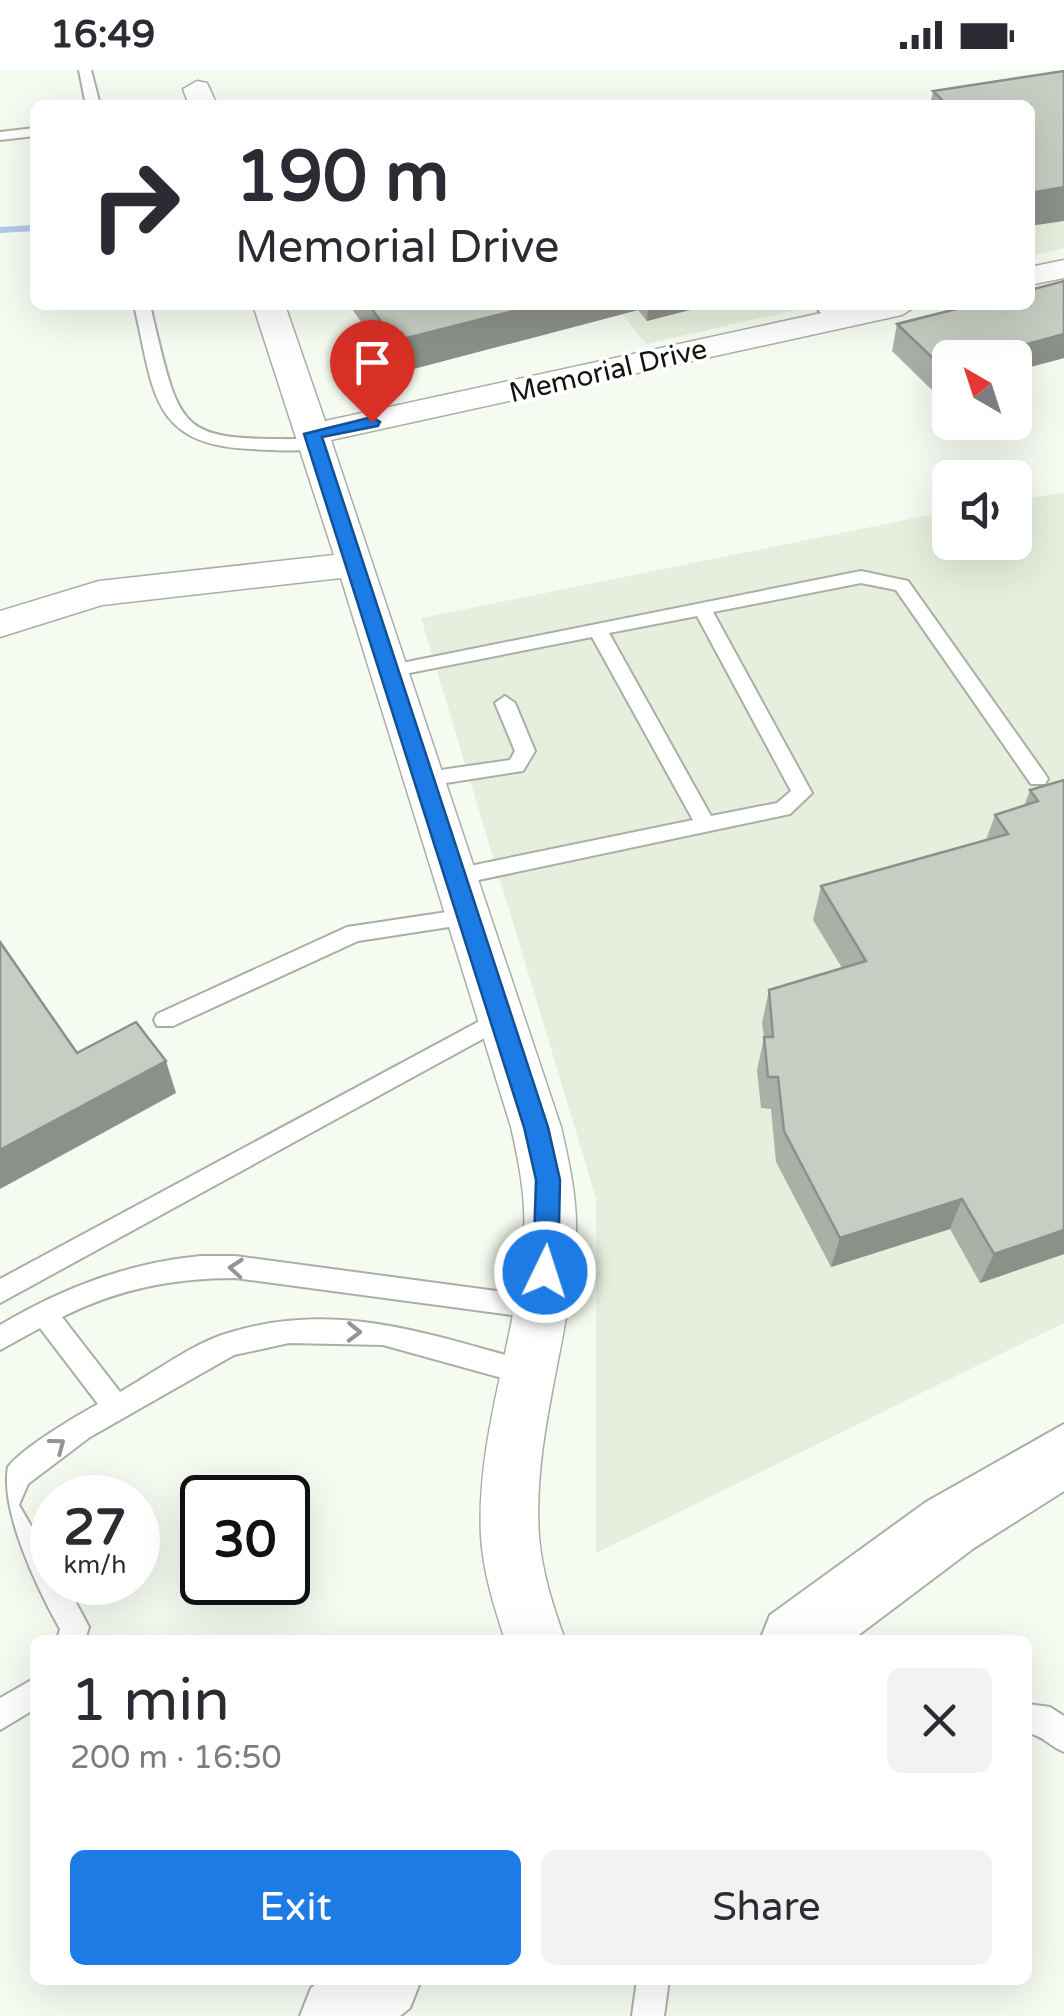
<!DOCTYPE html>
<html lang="en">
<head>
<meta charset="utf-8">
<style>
	body { margin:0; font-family:"Varela Round",sans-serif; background:#f2f2f3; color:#2b2b33; height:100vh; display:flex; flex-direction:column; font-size:38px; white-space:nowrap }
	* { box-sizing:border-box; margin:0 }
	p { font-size:32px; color:#7c7c81 }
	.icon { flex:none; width:55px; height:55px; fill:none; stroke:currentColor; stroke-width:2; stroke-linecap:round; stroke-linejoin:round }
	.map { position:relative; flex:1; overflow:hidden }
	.panel { position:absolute; left:30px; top:1565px; width:1002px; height:350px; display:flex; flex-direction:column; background:#fff; border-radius:15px; box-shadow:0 10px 40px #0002 }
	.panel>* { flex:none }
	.top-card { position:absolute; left:30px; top:30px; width:1005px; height:210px; border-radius:15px; box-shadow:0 10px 40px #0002; background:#fff; color:#2b2b33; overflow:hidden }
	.needle { width:65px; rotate:321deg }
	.tools { position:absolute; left:932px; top:270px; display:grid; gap:20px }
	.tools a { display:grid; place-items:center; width:100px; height:100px; border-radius:15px; background:#fff; box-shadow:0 10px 40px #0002; font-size:50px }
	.speed { position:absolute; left:30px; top:1405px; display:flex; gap:20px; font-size:50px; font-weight:700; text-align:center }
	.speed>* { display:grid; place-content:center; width:130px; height:130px; border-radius:50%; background:#fff; box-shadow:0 10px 40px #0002; line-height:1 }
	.speed small { font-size:25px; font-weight:400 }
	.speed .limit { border:5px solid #111; border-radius:15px; background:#fff; color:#111 }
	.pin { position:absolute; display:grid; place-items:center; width:85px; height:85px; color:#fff; margin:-102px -42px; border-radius:50% 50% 50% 0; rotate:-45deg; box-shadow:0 0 10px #0007 }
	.pin .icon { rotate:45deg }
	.me { position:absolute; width:110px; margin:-55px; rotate:4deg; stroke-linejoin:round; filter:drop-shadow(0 0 8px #0008) }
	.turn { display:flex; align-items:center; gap:35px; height:210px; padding:0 40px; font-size:45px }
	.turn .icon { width:130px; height:130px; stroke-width:2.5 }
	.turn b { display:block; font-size:70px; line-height:85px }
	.round { display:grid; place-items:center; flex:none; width:105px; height:105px; border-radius:15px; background:#f2f2f3 }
	.summary { display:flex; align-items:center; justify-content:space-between; height:170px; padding:0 40px }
	h1 { font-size:60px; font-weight:600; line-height:75px }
	.cta { display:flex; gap:20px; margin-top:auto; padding:20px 40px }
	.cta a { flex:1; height:115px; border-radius:15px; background:#1c7be4; color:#fff; font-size:40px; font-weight:600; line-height:115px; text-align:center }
	.cta a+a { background:#f2f2f3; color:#2b2b33 }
	.status { display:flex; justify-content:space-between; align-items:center; height:70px; padding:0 50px; background:#fff; direction:ltr }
	.status svg { height:28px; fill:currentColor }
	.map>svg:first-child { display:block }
	.built { fill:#e6efdd }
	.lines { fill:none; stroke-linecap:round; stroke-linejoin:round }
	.stream { fill:#b0c9e9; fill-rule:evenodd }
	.service-casing { stroke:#aaafa5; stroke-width:4 }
	.minor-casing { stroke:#aaafa5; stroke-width:3 }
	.secondary-casing { stroke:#aaafa5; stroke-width:4 }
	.service { fill:#fff; fill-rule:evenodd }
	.minor { fill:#fff; fill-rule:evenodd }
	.secondary { fill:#fff; fill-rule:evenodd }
	.wall { fill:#abb0a7 }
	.shaded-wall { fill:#8b9088 }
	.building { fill:#c7cdc2; stroke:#8b9088; stroke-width:2.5 }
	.oneway { stroke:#949593 }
	.route { fill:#1c7be4; stroke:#125094; stroke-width:2.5 }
	.labels { text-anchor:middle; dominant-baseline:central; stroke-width:8; stroke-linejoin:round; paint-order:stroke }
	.far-street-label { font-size:28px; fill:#121410; stroke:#fff }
</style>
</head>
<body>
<div class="status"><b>16:49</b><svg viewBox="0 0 49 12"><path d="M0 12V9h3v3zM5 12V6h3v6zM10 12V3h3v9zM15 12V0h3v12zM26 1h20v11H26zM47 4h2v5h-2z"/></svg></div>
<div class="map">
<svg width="1064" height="1946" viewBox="0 0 1064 1946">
	<rect width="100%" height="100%" fill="#f5fbf0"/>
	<g class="built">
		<polygon points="1064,21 1064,178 1030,186 1030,35 956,35"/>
		<polygon points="615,235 818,235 646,274"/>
		<polygon points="1064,423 1064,1253 596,1483 596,1128 421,548 950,441 950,472 1015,472 1015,430"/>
	</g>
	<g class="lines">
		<polygon class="stream" points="35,155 35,161 0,163 0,157"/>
		<defs>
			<g id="service">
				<polygon points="79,0 91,0 100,35 86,35"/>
				<polygon points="35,58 35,66 0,70 0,62"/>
				<path d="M134,235h16c32,134 26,135 166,134l6,1v8c-22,4 -48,2 -71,1 -102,-4 -97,-60 -117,-144z"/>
				<polygon points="814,235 830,235 843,250 830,253"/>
				<path d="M861,501l47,10 137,193 3,5 -3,5h-14l-135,-194 -35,-7 -148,29 99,181 -22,21 -335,71 -7,-2 -3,-6 3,-6 7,-2 238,-49 -101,-183 -203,40 -9,-6 2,-4zM697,546l94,175 -14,12 -66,13 -102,-183z"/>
				<polygon points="505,626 515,633 535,681 523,701 427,716 420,714 417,709 420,704 427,702 510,690 515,681 495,633"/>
				<polygon points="467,839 478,847 475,853 358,871 173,956 157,956 154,950 157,944 347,857"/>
				<polygon points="502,939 510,942 513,948 510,954 0,1233 0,1209"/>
				<path d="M201,1186h34l306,41 9,3 4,8 -4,8 -9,3 -306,-41c-62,0 -117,11 -173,39l58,75c34,-19 71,-48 108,-59 106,-33 197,0 299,28l9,4 4,8 -4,8 -9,4 -144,-40 -94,-2 -55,12 -144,82 -62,47 -9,21 33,57v20h13l24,45 -4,13h-28l3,-11c-22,-39 -60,-118 -52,-162 14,-19 68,-51 90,-63l-58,-76 -40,22v-25c63,-37 127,-62 201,-69z"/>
				<polygon points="35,1608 35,1639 0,1660 0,1628"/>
				<path d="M1028,1634l22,3 14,9v36c-15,-6 -20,-16 -36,-19z"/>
				<polygon points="637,1910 669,1910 664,1946 632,1946"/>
			</g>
			<g id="minor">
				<polygon points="197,11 207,13 217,35 189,35 183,19"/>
				<polygon points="1064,190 1064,208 1030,215 1030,197"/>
				<path d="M253,235h32l40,116 533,-116h60l-16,10 -571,125 230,687c8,35 16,70 15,106 -4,102 -44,201 -37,303 3,37 14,70 26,104h-60c-11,-34 -22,-68 -24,-104 -5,-103 37,-201 43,-303 2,-35 -5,-71 -13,-106l-170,-549 -239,27 -102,32v-26l99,-30 235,-26z"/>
			</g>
			<g id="secondary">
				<polygon points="1064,1354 1064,1421 974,1478 852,1570 760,1570 770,1545 926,1432"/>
				<polygon points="321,1910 421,1910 410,1938 400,1946 300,1946 311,1918"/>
			</g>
		</defs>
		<use href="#service" class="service-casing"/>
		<use href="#minor" class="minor-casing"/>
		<use href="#secondary" class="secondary-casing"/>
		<use href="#service" class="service"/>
		<use href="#minor" class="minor"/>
		<use href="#secondary" class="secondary"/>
	</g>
	<g class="wall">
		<polygon points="1064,1 1030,35 930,35 933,21"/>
		<polygon points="1064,211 1064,288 1015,301 1015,288 935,323 892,281 897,254"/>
		<polygon points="349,235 709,235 647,251 638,240 398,303"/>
		<polygon points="1064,710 1064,1184 980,1213 950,1159 831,1197 776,1092 771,1039 761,1038 757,1000 764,967 762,953 769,920 842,898 813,850 821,816 986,770 995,745 1024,736 1030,720"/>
	</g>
	<g class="shaded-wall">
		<polygon points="1064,117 1064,151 1030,156 1030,123"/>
		<polygon points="537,235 638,235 638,240 398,303 395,271"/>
		<polygon points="648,235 709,235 647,251"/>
		<polygon points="1064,264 1064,288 1015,301 1015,288 975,288"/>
		<polygon points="950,294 950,319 935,323 941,296"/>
		<polygon points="166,991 176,1023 0,1119 0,1080"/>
		<polygon points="962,1129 950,1159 831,1197 840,1168"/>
		<polygon points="1064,1160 1064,1184 980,1213 994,1184"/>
	</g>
	<g class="building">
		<polygon points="1064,1 1064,117 1030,123 1030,35 947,35 933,21"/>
		<polygon points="1064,211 1064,264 975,288 950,288 950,294 941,296 897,254 972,235 1030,235 1030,220"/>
		<polygon points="369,235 537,235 395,271"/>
		<polygon points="1064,710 1064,1160 994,1184 962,1129 840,1168 784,1061 778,1007 768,1007 764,967 773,967 769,920 866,891 821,816 1008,764 995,745 1038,731 1030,720"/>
		<polygon points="0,872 77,983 136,952 166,991 0,1080"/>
	</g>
	<defs><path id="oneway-chevron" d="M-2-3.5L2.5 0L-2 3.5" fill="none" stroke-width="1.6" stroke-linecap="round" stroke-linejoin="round" transform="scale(2.5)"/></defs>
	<g class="oneway">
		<use href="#oneway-chevron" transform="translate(236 1198) rotate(-175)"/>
		<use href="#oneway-chevron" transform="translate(354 1262) rotate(1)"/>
		<use href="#oneway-chevron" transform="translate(58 1375) rotate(-37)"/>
	</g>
	<polygon class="route" points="372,347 380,352 378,356 322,367 548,1057 560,1110 558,1202 545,1213 533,1202 536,1110 524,1057 304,364"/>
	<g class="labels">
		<g class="far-street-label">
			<text transform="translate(608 301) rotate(-13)">Memorial Drive</text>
		</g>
	</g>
</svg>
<div class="tools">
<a><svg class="needle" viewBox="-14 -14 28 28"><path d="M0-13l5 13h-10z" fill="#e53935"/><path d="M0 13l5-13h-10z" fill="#7c7c81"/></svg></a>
<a><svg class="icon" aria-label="sound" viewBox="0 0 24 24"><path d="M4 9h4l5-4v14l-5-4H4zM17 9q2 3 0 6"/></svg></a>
</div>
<div class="speed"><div>27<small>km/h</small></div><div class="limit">30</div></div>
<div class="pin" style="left:372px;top:352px;background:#d93025"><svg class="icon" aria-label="arrive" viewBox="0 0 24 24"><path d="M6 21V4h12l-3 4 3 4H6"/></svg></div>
<svg class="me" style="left:545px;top:1202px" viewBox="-20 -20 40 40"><circle r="17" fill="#1c7be4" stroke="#fff" stroke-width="3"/><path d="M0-11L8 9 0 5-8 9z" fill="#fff"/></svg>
<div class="top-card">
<div class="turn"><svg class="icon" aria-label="right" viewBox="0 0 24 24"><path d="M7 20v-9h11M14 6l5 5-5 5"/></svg><div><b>190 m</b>Memorial Drive</div></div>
</div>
<section class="panel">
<div class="summary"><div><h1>1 min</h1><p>200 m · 16:50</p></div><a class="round"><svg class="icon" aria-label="close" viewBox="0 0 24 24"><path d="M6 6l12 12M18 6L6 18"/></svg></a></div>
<div class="cta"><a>Exit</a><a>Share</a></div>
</section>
</div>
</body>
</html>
